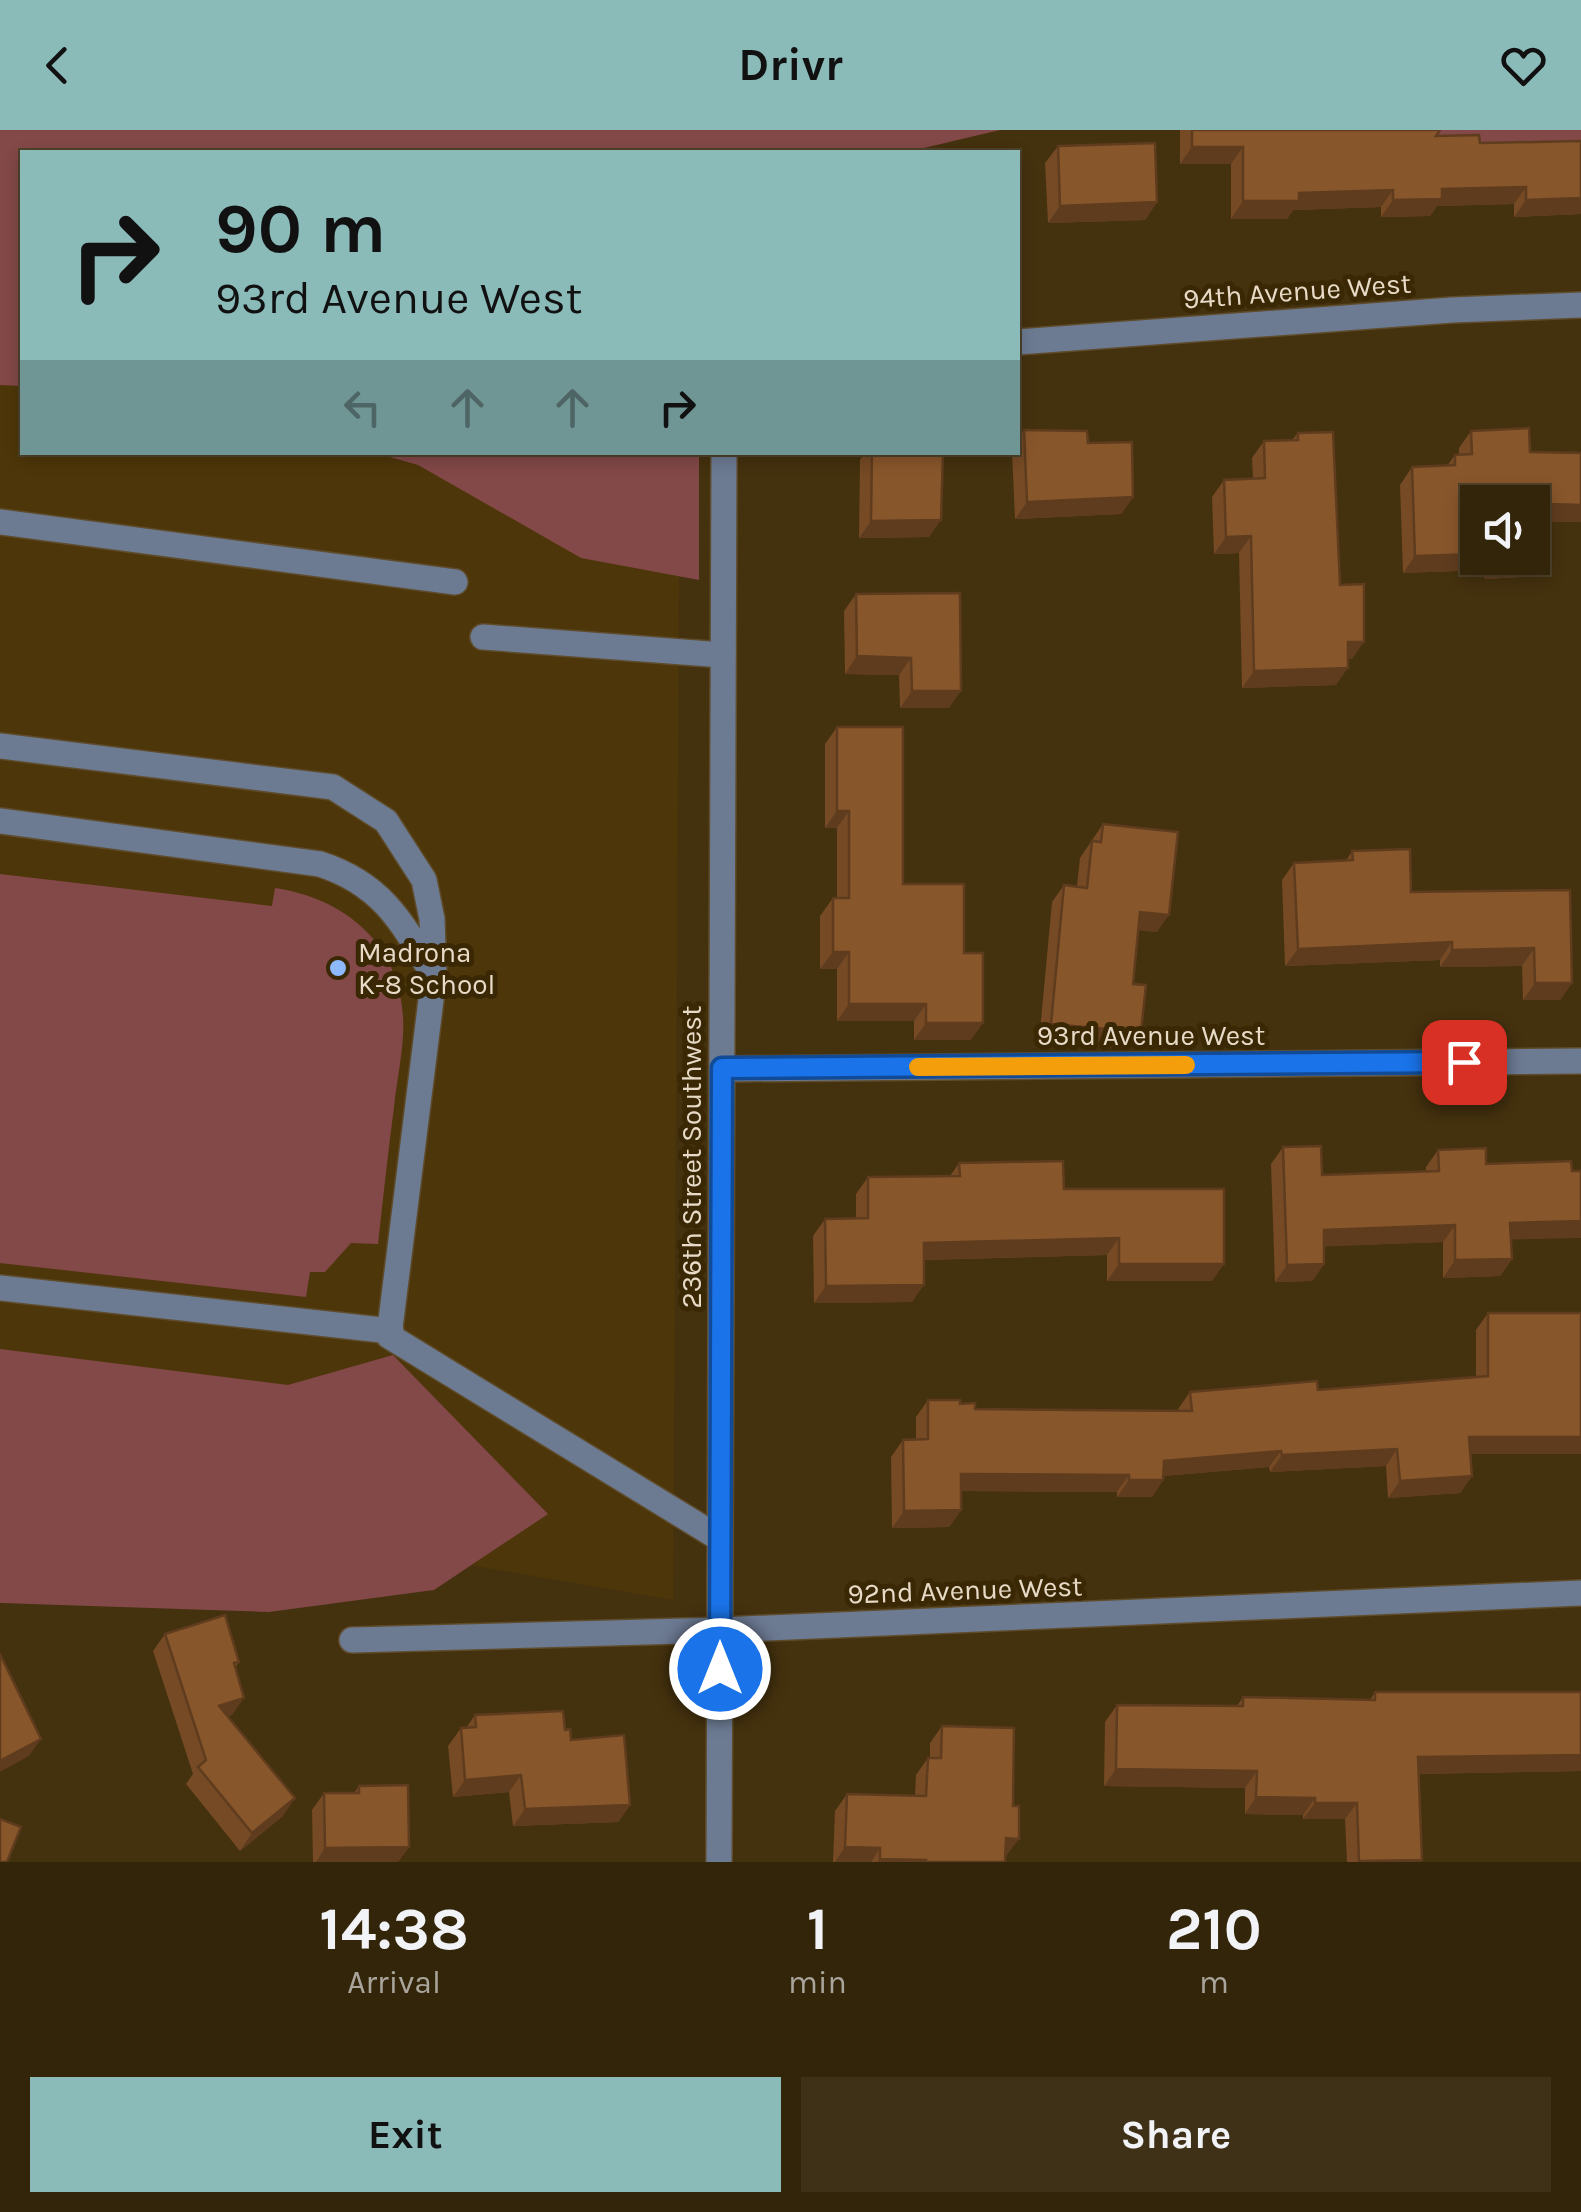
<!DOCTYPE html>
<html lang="en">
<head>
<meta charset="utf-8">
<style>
	body { margin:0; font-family:Karla,sans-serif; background:#3e3118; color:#f1f3f6; height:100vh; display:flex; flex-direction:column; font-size:38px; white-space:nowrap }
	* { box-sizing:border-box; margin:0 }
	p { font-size:32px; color:#a9a59c }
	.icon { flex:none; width:55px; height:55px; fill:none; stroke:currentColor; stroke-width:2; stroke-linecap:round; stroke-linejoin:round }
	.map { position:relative; height:1732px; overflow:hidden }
	.drawer { display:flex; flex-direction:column; background:#33250a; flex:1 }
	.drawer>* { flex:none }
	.top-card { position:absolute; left:20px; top:20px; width:1000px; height:305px; border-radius:0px; box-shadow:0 5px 15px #0003,0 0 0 2px #4e422b; background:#8bbbb9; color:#111; overflow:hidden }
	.buttons { position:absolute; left:1460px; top:355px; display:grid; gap:20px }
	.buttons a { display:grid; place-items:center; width:90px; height:90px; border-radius:0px; background:#33250a; box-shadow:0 5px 15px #0003,0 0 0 2px #4e422b; font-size:50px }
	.pin { position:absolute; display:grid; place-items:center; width:85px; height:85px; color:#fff; margin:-42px; border-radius:20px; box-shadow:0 5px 15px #0006 }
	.me { position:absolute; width:110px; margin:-55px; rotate:0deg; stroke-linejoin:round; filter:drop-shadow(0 0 8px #0008) }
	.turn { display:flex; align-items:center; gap:35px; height:210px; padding:0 30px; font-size:45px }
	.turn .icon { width:130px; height:130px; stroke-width:2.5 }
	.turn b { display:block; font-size:70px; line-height:85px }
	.lanes { display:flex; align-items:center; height:95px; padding:0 30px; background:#0003; justify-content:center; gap:50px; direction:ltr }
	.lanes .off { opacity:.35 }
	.eta { display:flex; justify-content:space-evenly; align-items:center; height:170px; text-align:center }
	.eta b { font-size:60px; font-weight:700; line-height:70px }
	.action { display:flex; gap:20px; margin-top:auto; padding:20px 30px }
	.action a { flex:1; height:115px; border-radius:0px; background:#8bbbb9; color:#111; font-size:40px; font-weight:700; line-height:115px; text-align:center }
	.action a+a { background:#3e3118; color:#f1f3f6 }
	header { display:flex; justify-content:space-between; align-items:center; height:130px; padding:0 30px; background:#8bbbb9; color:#111; font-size:45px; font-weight:700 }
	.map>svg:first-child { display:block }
	.built { fill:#4d3609 }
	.green { fill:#834848 }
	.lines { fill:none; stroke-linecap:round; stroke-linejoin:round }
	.minor-casing { stroke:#5e4c2c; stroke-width:28 }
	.minor { stroke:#6c7a92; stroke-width:25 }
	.wall { fill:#754a25; fill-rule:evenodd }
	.shaded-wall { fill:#5f3c1e }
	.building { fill:#88562b; stroke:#5f3c1e; stroke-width:2.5 }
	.route-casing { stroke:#114b97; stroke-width:25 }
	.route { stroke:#1a73e8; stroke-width:18 }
	.slow { stroke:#f59e0b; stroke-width:18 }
	.poi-dot { fill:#8eb9fd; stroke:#3a2703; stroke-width:4 }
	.labels { text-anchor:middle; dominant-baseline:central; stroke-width:10; stroke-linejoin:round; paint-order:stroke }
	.street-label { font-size:28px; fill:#e7dbc8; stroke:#3a2703 }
	.poi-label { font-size:28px; fill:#e7dbc8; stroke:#3a2703; text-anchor:start }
</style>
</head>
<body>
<header><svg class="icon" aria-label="back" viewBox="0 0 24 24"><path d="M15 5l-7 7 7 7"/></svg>Drivr<svg class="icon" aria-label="heart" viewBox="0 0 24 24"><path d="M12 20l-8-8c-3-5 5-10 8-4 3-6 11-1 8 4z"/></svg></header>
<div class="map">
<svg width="1581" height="1732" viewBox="0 0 1581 1732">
	<rect width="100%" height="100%" fill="#44310e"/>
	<polygon class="built" points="0,0 681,22 22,22 22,322 680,323 673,1470 0,1354"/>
	<g class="green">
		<polygon points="0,0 1000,0 907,22 22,22 22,256 0,255"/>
		<polygon points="1350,0 1581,0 1581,31"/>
		<polygon points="376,323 699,323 699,450 581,428 418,335"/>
		<path d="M0,744l272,32 3,-18c69,10 124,55 128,128 2,29 -6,62 -9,91 -6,46 -11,91 -16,137l-27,-1 -26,29h-15l-4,25 -306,-34z"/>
		<polygon points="0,1219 288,1255 393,1225 548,1384 434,1460 269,1482 0,1473"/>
	</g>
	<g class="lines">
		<defs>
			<g id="minor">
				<polyline points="1018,212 1452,180 1581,175"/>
				<polyline points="0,392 455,452"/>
				<polyline points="483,507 723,525"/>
				<polyline points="0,616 333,657 386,691 424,750 432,789 434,846 389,1206 719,1408"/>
				<path d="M0,691l320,43c61,20 81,56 112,109"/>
				<polyline points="722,939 1581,931"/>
				<polyline points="0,1158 391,1201"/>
				<polyline points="352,1510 720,1500 1581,1463"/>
				<polyline points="719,1732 724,322"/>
			</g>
		</defs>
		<use href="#minor" class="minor-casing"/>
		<use href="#minor" class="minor"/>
	</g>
	<g class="wall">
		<polygon points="1180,0 1297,0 1436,6 1480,13 1581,11 1581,84 1514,87 1514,74 1437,76 1430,86 1381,87 1381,77 1293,80 1287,89 1231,89 1231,34 1180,34"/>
		<polygon points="1058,16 1157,72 1145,90 1048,93 1045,33"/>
		<polygon points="1024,300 1088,313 1133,367 1121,384 1015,389 1012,322 1018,322 1018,309"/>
		<path d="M1471,301l59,21 51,1v69l-48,-1 1,39 -12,17 -37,2 -1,-9 -81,3 -3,-88 12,-18 35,-1 8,-11 4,-1v-6zM1478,372l54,56h-54z"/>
		<polygon points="1298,303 1340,455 1352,529 1348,529 1336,555 1242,558 1239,423 1214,424 1212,367 1224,350 1253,349 1252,328 1264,311 1292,310"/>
		<polygon points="865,322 943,322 929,407 859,408 860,330"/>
		<polygon points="960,463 949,578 900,578 899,545 845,544 844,481 856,464"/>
		<polygon points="837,597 903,754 964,823 971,910 914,910 914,891 837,891 837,839 820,839 820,786 833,768 837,768 837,698 825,698 825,614"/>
		<polygon points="1103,694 1157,802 1138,800 1133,854 1141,902 1129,919 1039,912 1052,772 1064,755 1077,756 1080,728"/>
		<polygon points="1352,721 1411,762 1570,760 1572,853 1560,870 1523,870 1522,836 1440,837 1440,830 1285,836 1282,750 1294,733 1346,731"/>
		<polygon points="1283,1017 1322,1045 1426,1042 1426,1037 1438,1020 1486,1034 1511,1110 1512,1129 1500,1146 1443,1148 1443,1112 1324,1116 1324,1134 1312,1151 1275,1152 1271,1034"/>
		<polygon points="959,1033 1064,1059 1212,1151 1107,1151 1107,1125 924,1130 912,1172 814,1173 813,1106 825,1089 856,1088 856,1064 868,1047 950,1046"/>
		<polygon points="1488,1183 1581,1324 1471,1324 1472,1346 1460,1363 1388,1368 1386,1336 1270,1342 1269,1337 1163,1346 1163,1350 1152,1367 1117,1367 1117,1362 961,1361 961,1380 949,1397 892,1398 891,1327 903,1310 916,1309 916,1287 928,1270 960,1274 975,1279 1179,1281 1178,1279 1190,1262 1318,1260 1476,1247 1476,1200"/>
		<polygon points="165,1504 239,1532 235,1538 232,1585 228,1586 283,1686 240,1721 186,1654 193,1644 153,1521"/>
		<polygon points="1375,1562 1581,1562 1581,1641 1419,1644 1422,1730 1420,1732 1347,1732 1345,1689 1303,1689 1303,1685 1245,1684 1245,1658 1104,1656 1105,1592 1117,1575 1237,1576 1243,1567 1370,1570"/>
		<polygon points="475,1585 565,1600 571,1610 630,1675 618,1692 513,1696 509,1662 453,1667 448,1616 461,1598 466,1598"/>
		<polygon points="942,1596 1006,1726 1005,1726 1005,1732 833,1732 835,1681 847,1664 915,1666 916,1645 928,1628 930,1628 930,1613"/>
		<polygon points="359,1656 409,1717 398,1732 313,1732 312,1680 324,1663 354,1663"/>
	</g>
	<g class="shaded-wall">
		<polygon points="1192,17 1243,17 1231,34 1180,34"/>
		<polygon points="1526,57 1514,74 1437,76 1430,86 1381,87 1393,70 1442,59"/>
		<polygon points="1393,60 1381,77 1293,80 1287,89 1231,89 1243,71 1299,63"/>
		<polygon points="1581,68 1581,84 1514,87 1526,70"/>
		<polygon points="1157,72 1145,90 1048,93 1060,76"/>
		<polygon points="1133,367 1121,384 1015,389 1027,372"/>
		<polygon points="1532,374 1581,375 1581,392 1532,391"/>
		<polygon points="941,390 929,407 859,408 871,391"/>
		<polygon points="1251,406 1239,423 1214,424 1226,407"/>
		<polygon points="1478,424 1478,428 1493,428 1484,440 1403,443 1415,426"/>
		<polygon points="1534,430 1522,447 1485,449 1497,431"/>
		<polygon points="1348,512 1364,512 1352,529 1336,529"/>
		<polygon points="857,526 911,528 899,545 845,544"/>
		<polygon points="1348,538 1336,555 1242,558 1254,541"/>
		<polygon points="912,561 961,561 949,578 900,578"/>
		<polygon points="837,681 849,681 837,698 825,698"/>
		<polygon points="1140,782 1169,785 1157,802 1128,799"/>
		<polygon points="1452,812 1440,830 1285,836 1298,819"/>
		<polygon points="1534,818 1522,836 1440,837 1452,820"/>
		<polygon points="833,822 849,822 837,839 820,839"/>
		<polygon points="1535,853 1572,853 1560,870 1523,870"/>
		<polygon points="849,874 926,874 914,891 837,891"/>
		<polygon points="926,893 983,893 971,910 914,910"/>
		<polygon points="1051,894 1141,902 1129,919 1039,912"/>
		<polygon points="1581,1091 1581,1108 1498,1110 1510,1093"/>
		<polygon points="1455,1095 1443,1112 1312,1117 1324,1100"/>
		<polygon points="1119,1108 1107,1125 912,1130 924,1113"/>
		<polygon points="1512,1129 1500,1146 1443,1148 1455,1130"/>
		<polygon points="1119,1134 1224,1134 1212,1151 1107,1151"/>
		<polygon points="1324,1134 1312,1151 1275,1152 1287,1135"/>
		<polygon points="924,1155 912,1172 814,1173 826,1156"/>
		<polygon points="1469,1307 1581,1307 1581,1324 1458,1324"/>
		<polygon points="1397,1319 1386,1336 1270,1342 1282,1325"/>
		<polygon points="1281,1321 1269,1337 1152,1347 1164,1331"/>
		<polygon points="961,1344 1129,1345 1117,1362 949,1361"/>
		<polygon points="1472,1346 1460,1363 1388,1368 1400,1351"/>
		<polygon points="1129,1350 1163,1350 1152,1367 1117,1367"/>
		<polygon points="961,1380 949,1397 892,1398 904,1381"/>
		<polygon points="244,1568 232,1585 207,1593 219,1576"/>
		<polygon points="41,1609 29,1626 0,1642 0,1631"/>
		<polygon points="1581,1625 1581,1641 1406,1644 1418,1627"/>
		<polygon points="1116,1639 1257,1641 1245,1658 1104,1656"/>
		<polygon points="521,1645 509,1662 453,1667 465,1650"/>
		<polygon points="1256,1667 1315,1668 1303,1685 1245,1684"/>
		<polygon points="295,1668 283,1686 240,1721 252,1703"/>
		<polygon points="1315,1673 1357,1673 1345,1689 1303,1689"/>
		<polygon points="630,1675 618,1692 513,1696 525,1679"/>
		<polygon points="1006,1708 1019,1709 1006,1726 994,1725"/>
		<polygon points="409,1717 398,1732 316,1732 325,1718"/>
		<polygon points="845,1717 880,1718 871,1732 835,1732"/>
		<polygon points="880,1729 926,1730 924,1732 878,1732"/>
		<polygon points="1422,1730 1420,1732 1359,1732"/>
	</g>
	<g class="building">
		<polygon points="1192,0 1440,0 1436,6 1479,5 1480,13 1581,11 1581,68 1526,70 1526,57 1442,59 1442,69 1393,70 1393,60 1299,63 1299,71 1243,71 1243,17 1192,17"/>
		<polygon points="1155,13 1157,72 1060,76 1058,16"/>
		<polygon points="1529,298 1530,322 1581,323 1581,375 1478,372 1478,424 1415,426 1412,337 1455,335 1455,325 1472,324 1471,301"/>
		<polygon points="1024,300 1087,301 1088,313 1132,312 1133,367 1027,372"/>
		<polygon points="1333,302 1340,455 1364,454 1364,512 1348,512 1348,538 1254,541 1251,406 1226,407 1224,350 1265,348 1264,311 1298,310 1298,303"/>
		<polygon points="872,322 943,322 941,390 871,391"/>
		<polygon points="1532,384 1534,430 1497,431 1497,428 1532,428"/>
		<polygon points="960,463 961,561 912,561 911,528 857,526 856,464"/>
		<polygon points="837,597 903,597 903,754 964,754 964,823 983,823 983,893 926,893 926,874 849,874 849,822 833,822 833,768 849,768 849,681 837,681"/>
		<polygon points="1103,694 1178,702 1169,785 1140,782 1133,854 1146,855 1141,902 1051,894 1064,755 1087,758 1092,711 1101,712"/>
		<polygon points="1410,719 1411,762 1570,760 1572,853 1535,853 1534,818 1452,820 1452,812 1298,819 1294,733 1353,730 1352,721"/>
		<polygon points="1321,1016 1322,1045 1439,1041 1438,1020 1486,1018 1486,1034 1571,1031 1572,1041 1581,1041 1581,1091 1510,1093 1512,1129 1455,1130 1455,1095 1324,1100 1324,1134 1287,1135 1283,1017"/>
		<polygon points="1063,1031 1064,1059 1224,1059 1224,1134 1119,1134 1119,1108 924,1113 924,1155 826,1156 825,1089 868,1088 868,1047 960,1046 959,1033"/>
		<polygon points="1488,1183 1581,1183 1581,1307 1469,1307 1472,1346 1400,1351 1397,1319 1282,1325 1281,1321 1164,1331 1163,1350 1129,1350 1129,1345 961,1344 961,1380 904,1381 903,1310 928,1309 928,1270 960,1270 960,1274 975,1273 975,1279 1192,1281 1190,1262 1317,1251 1318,1260 1488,1246"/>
		<polygon points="225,1485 239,1532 234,1533 244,1568 219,1576 295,1668 252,1703 198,1637 206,1630 165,1504"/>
		<polygon points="0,1524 41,1609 0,1631"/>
		<polygon points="1375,1562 1581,1562 1581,1625 1418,1627 1422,1730 1359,1731 1357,1673 1315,1673 1315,1668 1256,1667 1257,1641 1116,1639 1117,1575 1243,1576 1243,1567 1375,1570"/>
		<polygon points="563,1581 565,1600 570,1599 571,1610 624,1605 630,1675 525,1679 521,1645 465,1650 461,1598 476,1597 475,1585"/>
		<polygon points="942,1596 1014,1598 1013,1676 1019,1676 1019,1709 1006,1708 1005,1732 926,1732 926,1730 880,1729 880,1718 845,1717 847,1664 926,1666 928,1628 941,1628"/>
		<polygon points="408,1655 409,1717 325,1718 324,1663 359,1663 359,1656"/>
		<polygon points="0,1689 21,1697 7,1732 0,1732"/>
	</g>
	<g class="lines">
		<defs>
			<polyline id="route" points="720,1539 722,938 1464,932"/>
		</defs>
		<use href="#route" class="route-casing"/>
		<use href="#route" class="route"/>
		<polyline class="slow" points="918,937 1186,935"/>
	</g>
	<circle class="poi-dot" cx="338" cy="838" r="10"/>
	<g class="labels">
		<g class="street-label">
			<text transform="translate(1297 161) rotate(-4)">94th Avenue West</text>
			<text x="1151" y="905">93rd Avenue West</text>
			<text transform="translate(691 1027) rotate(-90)">236th Street Southwest</text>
			<text transform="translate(965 1460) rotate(-2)">92nd Avenue West</text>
		</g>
		<g class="poi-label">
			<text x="358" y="822">Madrona<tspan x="358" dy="32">K-8 School</tspan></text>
		</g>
	</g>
</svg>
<div class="buttons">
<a><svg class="icon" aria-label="sound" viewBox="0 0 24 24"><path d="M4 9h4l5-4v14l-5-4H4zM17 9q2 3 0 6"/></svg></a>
</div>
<div class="pin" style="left:1464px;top:932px;background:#d93025"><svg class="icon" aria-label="arrive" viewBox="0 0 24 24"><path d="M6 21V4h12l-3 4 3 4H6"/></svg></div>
<svg class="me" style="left:720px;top:1539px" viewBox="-20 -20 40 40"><circle r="17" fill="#1a73e8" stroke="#fff" stroke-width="3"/><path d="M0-11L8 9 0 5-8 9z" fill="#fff"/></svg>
<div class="top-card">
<div class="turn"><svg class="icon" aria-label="right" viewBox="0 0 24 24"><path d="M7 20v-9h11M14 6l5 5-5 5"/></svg><div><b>90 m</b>93rd Avenue West</div></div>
<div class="lanes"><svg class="icon off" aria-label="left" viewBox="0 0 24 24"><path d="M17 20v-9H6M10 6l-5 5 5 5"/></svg><svg class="icon off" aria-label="ahead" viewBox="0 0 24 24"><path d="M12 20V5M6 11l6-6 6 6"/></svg><svg class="icon off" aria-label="ahead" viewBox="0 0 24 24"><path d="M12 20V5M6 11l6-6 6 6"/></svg><svg class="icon" aria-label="right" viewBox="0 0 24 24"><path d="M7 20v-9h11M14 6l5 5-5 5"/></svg></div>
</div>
</div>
<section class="drawer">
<div class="eta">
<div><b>14:38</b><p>Arrival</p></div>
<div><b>1</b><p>min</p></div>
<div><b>210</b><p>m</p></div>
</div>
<div class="action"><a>Exit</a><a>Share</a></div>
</section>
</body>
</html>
